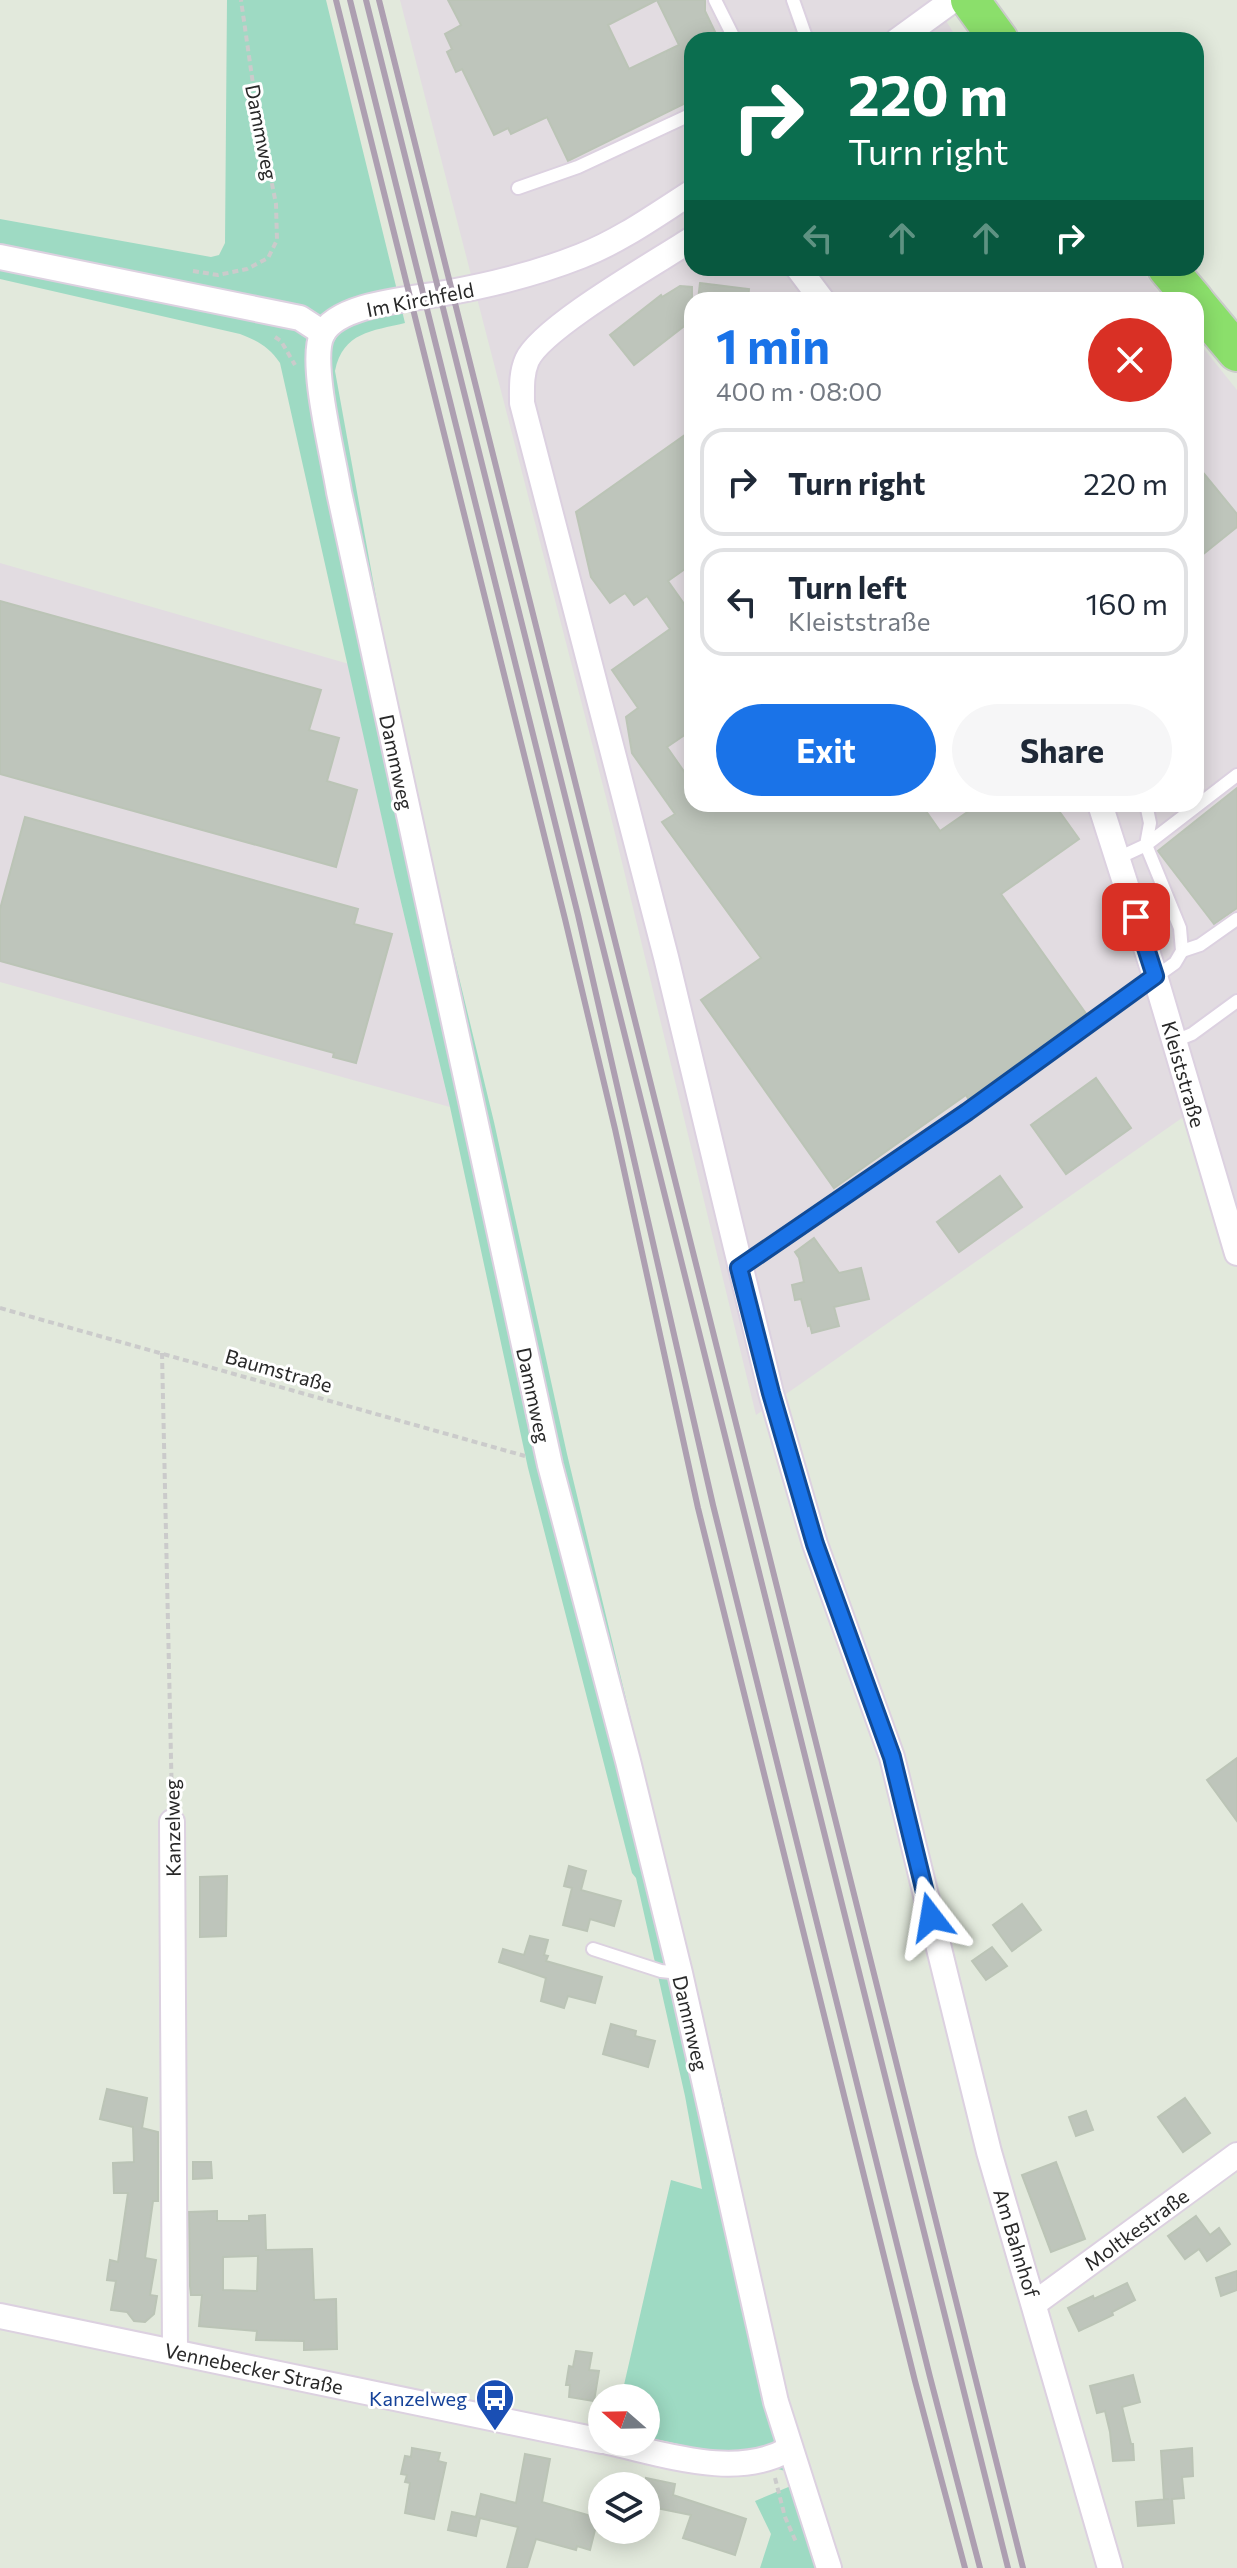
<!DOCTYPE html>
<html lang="en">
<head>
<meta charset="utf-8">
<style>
	body { margin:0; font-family:Commissioner,sans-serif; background:#f6f6f7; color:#1f2937; height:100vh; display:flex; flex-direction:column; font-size:30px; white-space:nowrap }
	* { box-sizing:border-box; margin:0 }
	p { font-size:26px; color:#747a83 }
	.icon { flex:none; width:44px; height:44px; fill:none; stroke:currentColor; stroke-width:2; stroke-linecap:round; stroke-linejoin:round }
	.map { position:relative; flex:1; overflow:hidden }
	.side { position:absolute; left:684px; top:292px; width:520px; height:520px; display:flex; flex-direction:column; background:#fff; border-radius:24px; box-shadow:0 4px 20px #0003 }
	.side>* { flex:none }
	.guide { position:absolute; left:684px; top:32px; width:520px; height:244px; border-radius:24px; box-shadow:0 4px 20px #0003; background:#0b6e4f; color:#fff; overflow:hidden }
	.needle { width:52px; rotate:290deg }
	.buttons { position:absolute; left:588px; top:2384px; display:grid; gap:16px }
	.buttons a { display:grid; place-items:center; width:72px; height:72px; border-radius:50%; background:#fff; box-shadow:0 4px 20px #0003; font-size:40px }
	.pin { position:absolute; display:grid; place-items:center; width:68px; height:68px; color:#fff; margin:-34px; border-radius:16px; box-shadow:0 4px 12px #0006 }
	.me { position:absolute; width:88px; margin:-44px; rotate:346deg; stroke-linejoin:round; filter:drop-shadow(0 0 6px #0008) }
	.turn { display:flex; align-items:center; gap:28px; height:168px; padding:0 32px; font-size:36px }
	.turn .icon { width:104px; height:104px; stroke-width:2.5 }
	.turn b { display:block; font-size:56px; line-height:68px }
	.lanes { display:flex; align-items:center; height:76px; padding:0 32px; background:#0003; justify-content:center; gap:40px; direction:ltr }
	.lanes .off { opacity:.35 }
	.round { display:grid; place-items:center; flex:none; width:84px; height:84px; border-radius:42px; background:#f6f6f7 }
	.head { display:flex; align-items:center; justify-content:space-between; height:136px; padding:0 32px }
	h1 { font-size:48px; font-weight:700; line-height:60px; color:#1a73e8 }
	.cta { display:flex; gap:16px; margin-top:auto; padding:16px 32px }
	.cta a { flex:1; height:92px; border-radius:48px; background:#1a73e8; color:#fff; font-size:32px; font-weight:700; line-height:92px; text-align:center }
	.cta a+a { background:#f6f6f7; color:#1f2937 }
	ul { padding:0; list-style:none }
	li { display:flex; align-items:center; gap:24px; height:108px; margin:0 16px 12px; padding:0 16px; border:4px solid #e0e1e3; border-radius:24px }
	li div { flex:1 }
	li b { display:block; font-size:30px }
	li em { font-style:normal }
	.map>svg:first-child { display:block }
	.industrial { fill:#e2dce1 }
	.green { fill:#9edac3 }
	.building { fill:#bec5bb; stroke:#bbc4b6; stroke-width:2; fill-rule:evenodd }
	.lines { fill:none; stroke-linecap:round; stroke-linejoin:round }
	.service-casing { stroke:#dcd1e0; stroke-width:16 }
	.minor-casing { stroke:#dcd1e0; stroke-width:28 }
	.primary-casing { stroke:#cbcbcb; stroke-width:42 }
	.path { stroke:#cbcbcb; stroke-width:4; stroke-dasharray:6 4; stroke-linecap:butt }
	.service { stroke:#fff; stroke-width:12 }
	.minor { stroke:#fff; stroke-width:24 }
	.primary { stroke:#8bdf6b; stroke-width:38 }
	.rail { stroke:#ad9fb1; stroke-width:6 }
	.route-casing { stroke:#114b97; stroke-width:20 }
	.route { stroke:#1a73e8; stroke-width:14 }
	.labels { text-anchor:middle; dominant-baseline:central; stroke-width:6; stroke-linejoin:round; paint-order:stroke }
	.street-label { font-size:20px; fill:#282828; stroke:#fff }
	.transit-label { font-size:20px; fill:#164399; stroke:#fff; text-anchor:end }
</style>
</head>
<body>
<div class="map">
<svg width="1237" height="2568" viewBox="0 0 1237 2568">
	<rect width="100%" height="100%" fill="#e2e9dc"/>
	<g class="industrial">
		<polygon points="400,0 933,0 958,40 692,40 692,268 1140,268 1165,300 692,300 692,804 1196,804 1196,339 1237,390 1237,1218 1202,1104 756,1415 610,813"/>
		<polygon points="0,563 349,664 395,877 450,1107 0,982"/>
	</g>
	<path class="green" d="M227,0h99l79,323c-33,8 -62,9 -70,48l53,292 45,207 61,252 73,332 155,643 67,313 54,158h-83l11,-34 -16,-33 55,-23 -82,-23 -82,-18v-39h-25l50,-218 31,9 -17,-93 -49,-218 -4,-5 -104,-405 -78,-361 -55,-230 -115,-514c-11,-16 -22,-22 -40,-29l-240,-55v-60l211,38 8,-2 6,-12z"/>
	<g class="building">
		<path d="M448,0h257v11l14,29h-27v60l-124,61 -21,-44 -36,17 -3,-6 -14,7 -32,-66 -6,3 -9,-20 5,-3 -7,-15 16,-9zM657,0l22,45 -50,24 -21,-44z"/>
		<polygon points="700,283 749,289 748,300 698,300"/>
		<polygon points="680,286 692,287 692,320 634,365 610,335 661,295 662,297"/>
		<polygon points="692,430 692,564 668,581 692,615 692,730 667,747 692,783 692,804 921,804 940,831 979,804 1054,804 1079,839 1001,894 1087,1015 969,1100 966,1095 834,1188 701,1000 761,958 662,822 675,814 632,753 626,717 638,708 612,670 670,629 647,596 634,605 625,593 610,603 591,577 576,512"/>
		<polygon points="1196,464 1237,514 1237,527 1196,560"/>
		<polygon points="0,601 321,690 309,730 339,738 327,781 357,790 336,867 0,774"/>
		<polygon points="1237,788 1237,908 1214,924 1158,851"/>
		<polygon points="25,817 358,909 354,924 392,934 356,1063 333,1057 334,1053 0,961 0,909"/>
		<polygon points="1096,1078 1131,1128 1066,1174 1031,1125"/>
		<polygon points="1000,1176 1022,1207 959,1252 937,1222"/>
		<polygon points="814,1238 839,1273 861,1268 869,1299 834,1307 839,1326 812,1333 810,1325 808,1326 801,1299 795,1300 792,1285 804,1282 799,1258 795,1252"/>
		<polygon points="1237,1758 1237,1821 1207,1780"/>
		<polygon points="569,1866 586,1871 581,1890 621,1901 614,1926 590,1919 587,1931 563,1925 572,1888 564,1886"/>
		<polygon points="227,1876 226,1936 200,1937 200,1877"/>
		<polygon points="1022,1904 1041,1930 1012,1951 993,1925"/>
		<polygon points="530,1936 548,1940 544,1955 548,1956 546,1961 602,1977 595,2003 568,1996 564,2008 541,2001 546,1978 499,1962 503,1949 524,1955"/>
		<polygon points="992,1947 1007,1966 986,1980 972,1961"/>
		<polygon points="611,2024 636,2031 635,2036 655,2041 648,2067 603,2054"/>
		<polygon points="107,2089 147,2098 142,2128 158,2132 158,2201 153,2201 145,2258 156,2260 150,2295 157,2296 154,2314 145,2322 134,2321 127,2312 111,2310 116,2281 107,2280 110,2260 118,2262 128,2193 114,2193 113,2163 134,2162 133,2127 100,2119"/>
		<polygon points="1185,2098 1210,2133 1183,2152 1158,2117"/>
		<polygon points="1086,2111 1093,2130 1076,2136 1069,2117"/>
		<polygon points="193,2162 211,2162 212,2178 193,2179"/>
		<polygon points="1056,2162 1085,2239 1051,2252 1022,2175"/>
		<path d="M217,2211v10h32v-5l16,-1 1,35 46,-1 2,51 22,-1 1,50 -33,1v-9l-48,-1 1,-9 -58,-5 3,-31h-11l-1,-9 -1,-74zM258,2256l-1,35 -34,-1v-33z"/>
		<polygon points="1196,2216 1210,2235 1219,2228 1230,2244 1207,2261 1199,2249 1185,2259 1168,2236"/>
		<polygon points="1237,2271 1237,2290 1221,2296 1216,2278"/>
		<polygon points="1127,2283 1135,2300 1112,2312 1113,2315 1079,2331 1068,2308 1093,2296 1094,2299"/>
		<polygon points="576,2351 592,2353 589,2370 599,2371 594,2401 569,2397 570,2385 566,2385 569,2366 573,2367"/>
		<polygon points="1133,2375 1140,2402 1122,2407 1131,2444 1133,2444 1134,2460 1113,2461 1110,2432 1105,2411 1097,2413 1090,2386"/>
		<polygon points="412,2448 440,2453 438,2461 446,2463 434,2519 405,2513 410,2483 405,2482 407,2475 401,2474 405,2456 411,2457"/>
		<polygon points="1192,2448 1193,2476 1182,2477 1184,2498 1172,2499 1174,2523 1138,2526 1136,2502 1169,2499 1164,2499 1161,2451"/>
		<polygon points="525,2454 550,2459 542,2502 598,2518 590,2550 577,2546 576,2550 536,2539 527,2568 507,2568 518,2527 480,2518 476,2536 448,2530 452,2512 476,2517 481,2494 516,2503"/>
		<polygon points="646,2478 675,2484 673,2495 746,2519 735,2555 683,2538 691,2515 646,2506"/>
	</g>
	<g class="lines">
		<defs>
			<g id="service">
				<polyline points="715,0 735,40"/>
				<polyline points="793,0 807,40"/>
				<polyline points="518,188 578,167 692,114"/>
				<polyline points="1118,858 1146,845 1150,823 1146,804"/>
				<polyline points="1182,951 1200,945 1237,919"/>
				<polyline points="1175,1041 1192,1034 1237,1001"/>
				<polyline points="739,1268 967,1112 1175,963 1182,951 1180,928 1146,845 1237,775"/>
				<polyline points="593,1949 661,1971 680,1973"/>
			</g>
			<g id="minor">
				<polyline points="898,40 953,0"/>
				<path d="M692,192c-36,23 -72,49 -111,64 -43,17 -90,29 -136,37 -31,6 -108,10 -123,42 -13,27 12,124 17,157l211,973 78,296 52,212 96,429 53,166"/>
				<path d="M692,239c-35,23 -150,88 -165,121 -6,14 -5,28 -5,43l144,554 105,436 44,151 77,213 97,395 121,416"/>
				<polyline points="0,257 300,318 323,333"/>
				<polyline points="798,268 822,300"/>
				<polyline points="1100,804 1155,976 1237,1253"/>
				<polyline points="172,1822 175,2352"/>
				<polyline points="1035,2303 1237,2155"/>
				<polyline points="0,2316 602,2441"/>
				<path d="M608,2442c56,12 129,38 181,7"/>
			</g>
			<g id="primary">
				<polyline points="970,0 999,40"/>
				<polyline points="1167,268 1194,300"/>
				<polyline points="1196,303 1237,352"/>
			</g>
		</defs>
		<use href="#service" class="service-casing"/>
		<use href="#minor" class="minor-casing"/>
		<use href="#primary" class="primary-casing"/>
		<g class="path">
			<polyline points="193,271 218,275 247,269 268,258 277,240 276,204 255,98 241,0"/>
			<polyline points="275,337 281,341 295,365"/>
			<polyline points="0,1308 525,1456"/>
			<polyline points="162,1353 172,1803"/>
			<polyline points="775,2478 785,2517 796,2542"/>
		</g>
		<use href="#service" class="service"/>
		<use href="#minor" class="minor"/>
		<use href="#primary" class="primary"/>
		<g class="rail">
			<polyline points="336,0 565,919 615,1129 698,1508 915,2381 965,2568"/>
			<polyline points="350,0 578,915 713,1505 930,2377 980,2568"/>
			<polyline points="366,0 1008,2568"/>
			<polyline points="379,0 1023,2568"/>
		</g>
	</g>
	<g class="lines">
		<defs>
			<polyline id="route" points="931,1917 892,1757 815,1544 771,1393 739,1268 967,1112 1155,976 1136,917"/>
		</defs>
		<use href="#route" class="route-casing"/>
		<use href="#route" class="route"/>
	</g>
	<defs>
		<symbol id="bus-pin" viewBox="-11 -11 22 30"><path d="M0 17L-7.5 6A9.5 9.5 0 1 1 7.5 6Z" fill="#1a4fb4" stroke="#fff"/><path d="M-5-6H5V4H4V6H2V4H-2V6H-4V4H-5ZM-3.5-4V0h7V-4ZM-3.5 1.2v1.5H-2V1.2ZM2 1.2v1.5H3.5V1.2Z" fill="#fff"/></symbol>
	</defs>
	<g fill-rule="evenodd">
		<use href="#bus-pin" x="473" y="2376" width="44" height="60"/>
	</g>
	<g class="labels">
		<g class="street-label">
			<text transform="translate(262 132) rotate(79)">Dammweg</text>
			<text transform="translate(420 299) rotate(-11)">Im Kirchfeld</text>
			<text transform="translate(397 762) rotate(78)">Dammweg</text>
			<text transform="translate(1184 1074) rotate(74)">Kleiststraße</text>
			<text transform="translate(279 1370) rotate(16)">Baumstraße</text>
			<text transform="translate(534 1395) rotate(78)">Dammweg</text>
			<text transform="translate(172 1828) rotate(-91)">Kanzelweg</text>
			<text transform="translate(691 2023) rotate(77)">Dammweg</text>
			<text transform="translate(1136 2229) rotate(-36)">Moltkestraße</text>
			<text transform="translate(1017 2243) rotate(73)">Am Bahnhof</text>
			<text transform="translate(254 2368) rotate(12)">Vennebecker Straße</text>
		</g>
		<g class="transit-label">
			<text x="467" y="2398">Kanzelweg</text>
		</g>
	</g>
</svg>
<div class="buttons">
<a><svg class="needle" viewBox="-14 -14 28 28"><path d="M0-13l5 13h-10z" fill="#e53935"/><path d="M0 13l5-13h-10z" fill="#747a83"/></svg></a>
<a><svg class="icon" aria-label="layers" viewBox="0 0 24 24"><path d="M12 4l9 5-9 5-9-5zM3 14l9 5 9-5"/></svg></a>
</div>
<div class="pin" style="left:1136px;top:917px;background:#d93025"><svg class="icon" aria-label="arrive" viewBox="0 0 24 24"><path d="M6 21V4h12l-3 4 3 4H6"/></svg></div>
<svg class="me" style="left:931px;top:1917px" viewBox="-20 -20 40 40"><path d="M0-17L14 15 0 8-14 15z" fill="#1a73e8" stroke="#fff" stroke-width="4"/></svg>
<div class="guide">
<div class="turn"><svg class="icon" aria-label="right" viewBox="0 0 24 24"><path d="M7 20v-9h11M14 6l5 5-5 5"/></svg><div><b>220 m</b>Turn right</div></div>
<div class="lanes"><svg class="icon off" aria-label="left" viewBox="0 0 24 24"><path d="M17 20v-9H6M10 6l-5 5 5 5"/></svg><svg class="icon off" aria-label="ahead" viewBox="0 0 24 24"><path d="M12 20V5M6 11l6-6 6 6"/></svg><svg class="icon off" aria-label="ahead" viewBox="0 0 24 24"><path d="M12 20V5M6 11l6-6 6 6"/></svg><svg class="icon" aria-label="right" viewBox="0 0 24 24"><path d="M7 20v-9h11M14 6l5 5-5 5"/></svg></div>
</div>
<section class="side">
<div class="head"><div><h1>1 min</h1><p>400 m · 08:00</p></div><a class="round" style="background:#d93025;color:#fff"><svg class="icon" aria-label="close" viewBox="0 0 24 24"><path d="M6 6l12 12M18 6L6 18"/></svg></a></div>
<ul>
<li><svg class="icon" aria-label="right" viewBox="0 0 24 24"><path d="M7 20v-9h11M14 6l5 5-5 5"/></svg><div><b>Turn right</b></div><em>220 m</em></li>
<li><svg class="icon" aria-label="left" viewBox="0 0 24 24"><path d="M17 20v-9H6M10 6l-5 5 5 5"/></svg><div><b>Turn left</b><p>Kleiststraße</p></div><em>160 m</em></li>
</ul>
<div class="cta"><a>Exit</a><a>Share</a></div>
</section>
</div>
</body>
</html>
